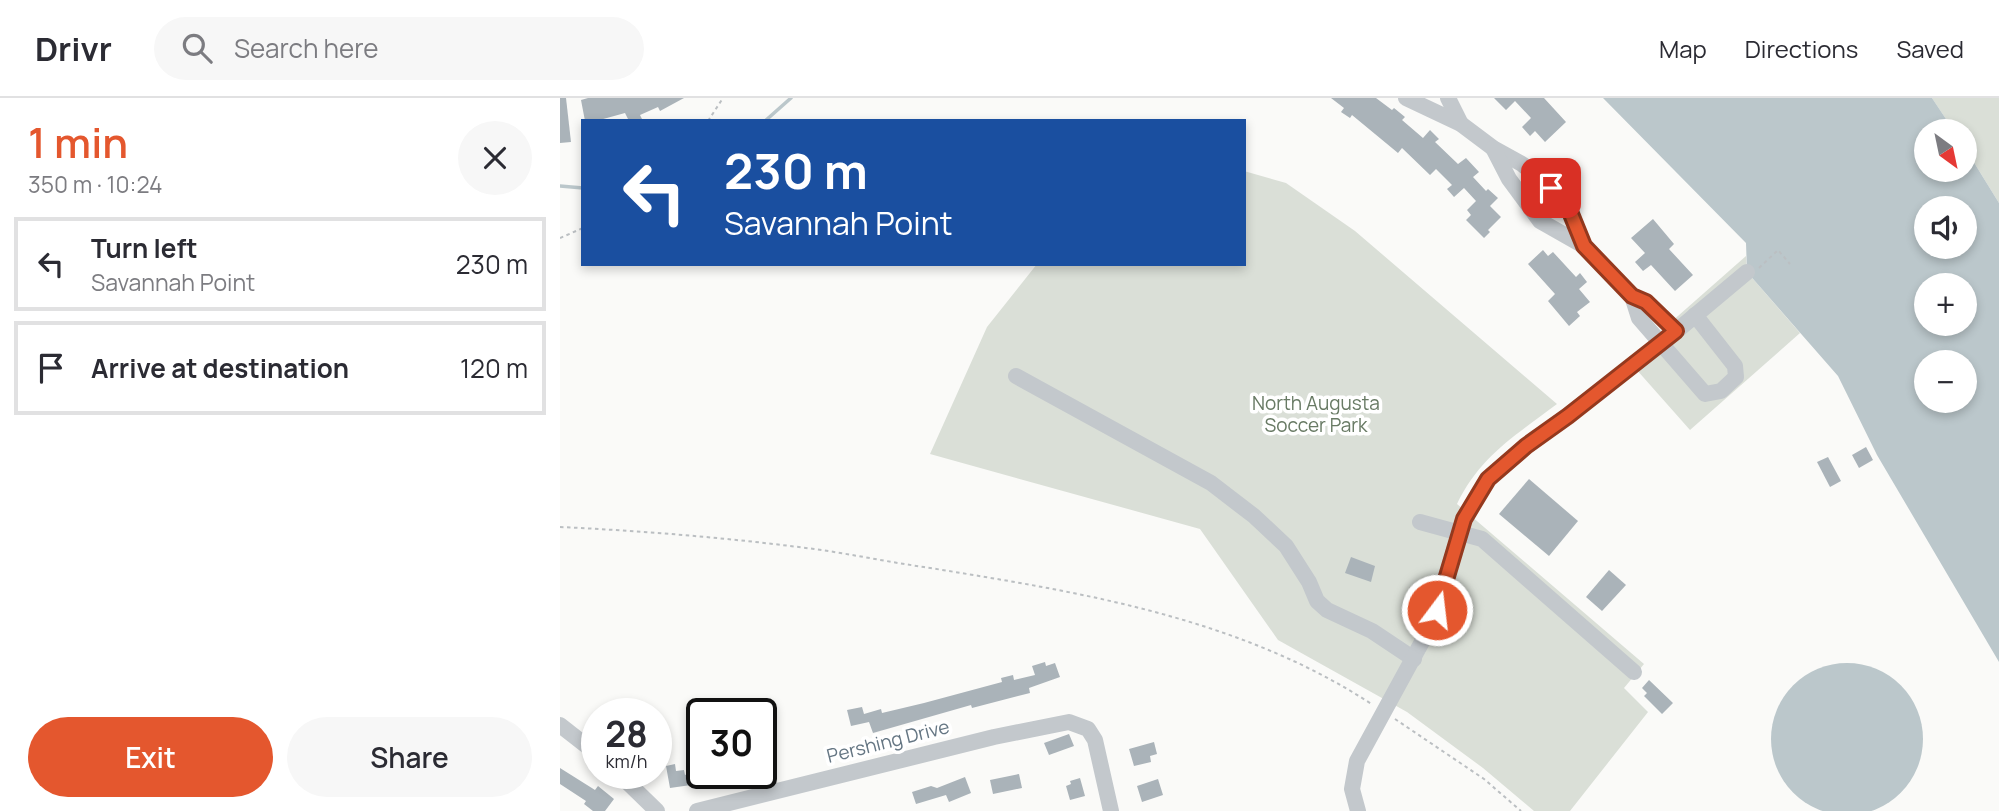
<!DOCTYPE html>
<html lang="en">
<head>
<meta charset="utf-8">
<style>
	body { margin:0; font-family:Manrope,sans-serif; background:#f7f7f7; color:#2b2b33; height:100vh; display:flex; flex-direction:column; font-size:26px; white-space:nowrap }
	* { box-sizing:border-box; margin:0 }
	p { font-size:23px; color:#7c7c81 }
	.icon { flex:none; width:38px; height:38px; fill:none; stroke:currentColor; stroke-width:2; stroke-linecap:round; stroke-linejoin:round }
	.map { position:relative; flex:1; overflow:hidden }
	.panel { display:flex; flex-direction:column; background:#fff; width:560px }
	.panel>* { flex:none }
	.banner { position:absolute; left:21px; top:21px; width:665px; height:147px; border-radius:0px; box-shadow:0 4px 10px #0003; background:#1a4fa0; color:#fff; overflow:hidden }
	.needle { width:46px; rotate:147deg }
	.buttons { position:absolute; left:1354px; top:21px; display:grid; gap:14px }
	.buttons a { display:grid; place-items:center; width:63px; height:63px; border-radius:50%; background:#fff; box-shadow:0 4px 10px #0003; font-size:35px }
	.speed { position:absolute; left:21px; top:600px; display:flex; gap:14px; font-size:35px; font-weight:700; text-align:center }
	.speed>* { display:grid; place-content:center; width:91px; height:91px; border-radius:50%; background:#fff; box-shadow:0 4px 10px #0003; line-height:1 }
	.speed small { font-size:18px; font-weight:400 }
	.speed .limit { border:4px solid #111; border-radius:10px; background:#fff; color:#111 }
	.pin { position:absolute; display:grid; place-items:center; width:60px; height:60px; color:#fff; margin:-30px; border-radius:14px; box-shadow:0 4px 10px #0006 }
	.me { position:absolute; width:77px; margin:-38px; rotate:15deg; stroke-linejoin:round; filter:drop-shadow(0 0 5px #0008) }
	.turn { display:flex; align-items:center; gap:24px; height:147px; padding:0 28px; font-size:32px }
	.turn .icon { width:91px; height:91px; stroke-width:2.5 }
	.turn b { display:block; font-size:49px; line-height:60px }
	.round { display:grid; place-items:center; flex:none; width:74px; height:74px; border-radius:37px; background:#f7f7f7 }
	.overview { display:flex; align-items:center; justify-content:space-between; height:119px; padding:0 28px }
	h1 { font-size:42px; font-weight:600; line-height:52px; color:#e4572e }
	.action { display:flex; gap:14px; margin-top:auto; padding:14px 28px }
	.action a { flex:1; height:80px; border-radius:42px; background:#e4572e; color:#fff; font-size:28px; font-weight:600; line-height:80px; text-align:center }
	.action a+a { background:#f7f7f7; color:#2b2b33 }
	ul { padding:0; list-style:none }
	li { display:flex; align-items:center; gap:21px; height:94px; margin:0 14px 10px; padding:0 14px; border:4px solid #e1e1e2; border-radius:0px }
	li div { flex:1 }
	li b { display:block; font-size:26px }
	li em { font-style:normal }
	header { display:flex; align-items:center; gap:42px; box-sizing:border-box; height:98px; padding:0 35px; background:#fff; border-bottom:2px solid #e1e1e2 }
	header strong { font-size:33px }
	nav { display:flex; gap:38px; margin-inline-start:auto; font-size:24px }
	.search { width:490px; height:63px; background:#f7f7f7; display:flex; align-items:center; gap:18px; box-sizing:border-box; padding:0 24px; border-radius:38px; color:#7c7c81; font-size:26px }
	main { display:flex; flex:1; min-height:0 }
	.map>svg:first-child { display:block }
	.green { fill:#dadfd7 }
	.water { fill:#bbc7cb; fill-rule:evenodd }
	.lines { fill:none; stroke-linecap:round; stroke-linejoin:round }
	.stream { stroke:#bbc7cb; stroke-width:3.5 }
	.building { fill:#aab3b9 }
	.path { stroke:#bbbfc2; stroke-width:2; stroke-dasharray:3.5 3.5; stroke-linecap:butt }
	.minor { stroke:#c3c8cc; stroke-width:16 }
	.route-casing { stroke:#94391e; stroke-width:18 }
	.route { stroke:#e4572e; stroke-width:12 }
	.labels { text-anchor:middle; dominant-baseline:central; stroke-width:7; stroke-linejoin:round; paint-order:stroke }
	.park-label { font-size:19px; fill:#687a64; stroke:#fff }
	.street-label { font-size:19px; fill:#657683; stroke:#fff }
</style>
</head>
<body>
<header>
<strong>Drivr</strong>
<div class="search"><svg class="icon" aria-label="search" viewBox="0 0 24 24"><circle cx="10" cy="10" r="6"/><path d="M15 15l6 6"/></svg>Search here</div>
<nav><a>Map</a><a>Directions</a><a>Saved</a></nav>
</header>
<main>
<section class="panel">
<div class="overview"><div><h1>1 min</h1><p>350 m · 10:24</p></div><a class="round"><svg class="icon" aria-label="close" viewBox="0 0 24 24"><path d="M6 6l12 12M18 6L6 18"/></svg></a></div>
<ul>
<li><svg class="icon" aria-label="left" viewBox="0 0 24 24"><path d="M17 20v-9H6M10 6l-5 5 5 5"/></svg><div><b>Turn left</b><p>Savannah Point</p></div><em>230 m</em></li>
<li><svg class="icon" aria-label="arrive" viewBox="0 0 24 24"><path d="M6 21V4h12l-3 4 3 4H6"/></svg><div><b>Arrive at destination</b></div><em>120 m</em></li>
</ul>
<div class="action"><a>Exit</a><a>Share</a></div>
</section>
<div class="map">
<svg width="1439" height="713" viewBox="0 0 1439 713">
	<rect width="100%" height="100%" fill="#fafaf8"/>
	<g class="green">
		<polygon points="1372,0 1439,0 1439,105 1405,50 1405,33 1394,33"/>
		<path d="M684,73l42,12 69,48 202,173c-41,31 -77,52 -100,100l187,160 -20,24 24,24 -78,99h-36l-51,-43 -76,-56 -129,-72 -78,-111 -270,-75 57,-127 50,-63h207z"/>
		<polygon points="1186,158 1187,174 1240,235 1130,332 1068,262"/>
	</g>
	<g class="water">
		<path d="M1043,0h329l22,33h-27v39h38v-22l34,55v459l-122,-207 -39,-79 -91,-104 -1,-29zM1367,110h38v39h-38zM1367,187h38v39h-38zM1367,264h38v39h-38z"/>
		<circle cx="1287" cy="641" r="76"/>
	</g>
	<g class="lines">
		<g class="stream">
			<polyline points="205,23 231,0"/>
			<polyline points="0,88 23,90"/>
		</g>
	</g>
	<g class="building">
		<polygon points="0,0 6,0 11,44 0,45"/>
		<polygon points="28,0 124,0 100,13 98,9 80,17 83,23 69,23 65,15 36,23 25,23 21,2"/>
		<polygon points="771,0 816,0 832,12 834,10 845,19 842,22 863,40 870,32 879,41 875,44 898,66 906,60 919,74 913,79 926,93 928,91 938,100 930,108 941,119 928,132 930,134 924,140 906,122 911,117 907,112 916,103 904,90 894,99 887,91 892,87 876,71 870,77 842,50 838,55 792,17 790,20 781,14 784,10"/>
		<polygon points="934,0 984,0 1006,24 985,44 975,33 970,38 962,29 971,20 955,3 946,12"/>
		<polygon points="1093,121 1114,146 1109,151 1133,177 1115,193 1091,167 1083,173 1075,164 1085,155 1071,140"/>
		<polygon points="983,152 988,158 993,154 1016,179 1020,175 1027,184 1019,191 1030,204 1017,214 1020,218 1009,228 988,203 995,196 968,166"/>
		<polygon points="1306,349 1313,362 1299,370 1292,357"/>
		<polygon points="1268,359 1281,383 1270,389 1257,364"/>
		<polygon points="969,381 1018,423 989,458 939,416"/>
		<polygon points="791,459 815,468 811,484 785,475"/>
		<polygon points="1049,472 1066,487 1042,513 1026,499"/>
		<polygon points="485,564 486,568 495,565 500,579 469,590 470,595 412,610 411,607 313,635 309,624 291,628 287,612 302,609 304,616 321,611 322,615 364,605 442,584 441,580 453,577 454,582 475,577 472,568"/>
		<polygon points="1089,582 1113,605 1102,616 1084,598 1087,595 1082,590"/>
		<polygon points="509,636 514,648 489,657 484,645"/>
		<polygon points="594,644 597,656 590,658 591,664 574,668 569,651"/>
		<polygon points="115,666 116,673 124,672 125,677 142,669 142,676 161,676 138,686 110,690 106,668"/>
		<polygon points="0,670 35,692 38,688 54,701 45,713 33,713 24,706 26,703 0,686"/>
		<polygon points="459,676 462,690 433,696 430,682"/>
		<polygon points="405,679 411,695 389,704 386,697 356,706 352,694 371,688 377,690"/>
		<polygon points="520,680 525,698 510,702 506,688 511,686 510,683"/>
		<polygon points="598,681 603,697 582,704 577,688"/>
	</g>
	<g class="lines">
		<g class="path">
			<polyline points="148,23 163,0"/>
			<polyline points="0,140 23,130"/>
			<polyline points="1199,170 1218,152 1230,166"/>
			<path d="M0,429c85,4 170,11 254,22 37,5 74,13 110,18 155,25 315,50 449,138"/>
			<polyline points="835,621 924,681 961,713"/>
		</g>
		<g class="minor">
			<polyline points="846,0 901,26 933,50 962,66 991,90 1003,101 1011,116 1024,148"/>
			<polyline points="888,0 901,26"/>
			<polyline points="933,50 949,81 980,123 1024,148 1072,198 1086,204 1116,233"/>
			<polyline points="1072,198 1079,220 1145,296 1161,293 1176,279 1175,268 1135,217"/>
			<polyline points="456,278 651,385 694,418 726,448 749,484 757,503 767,512 812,533 854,561"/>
			<polyline points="860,424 922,441 1074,574"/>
			<polyline points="0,627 37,656"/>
			<polyline points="59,676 97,713"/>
			<polyline points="137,713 434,639 509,624 528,631 535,642 551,713"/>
			<polyline points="798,713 792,691 797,663 869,531 904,421 928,381 966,349 1101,246 1187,174"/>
		</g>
	</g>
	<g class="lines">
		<defs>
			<polyline id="route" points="877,512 904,421 928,381 966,348 1008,318 1116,233 1086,204 1072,198 1024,148 1011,116 1003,101 991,90"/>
		</defs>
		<use href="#route" class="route-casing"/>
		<use href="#route" class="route"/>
	</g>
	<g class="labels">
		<g class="park-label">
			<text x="756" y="305">North Augusta<tspan x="756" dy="22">Soccer Park</tspan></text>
		</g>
		<g class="street-label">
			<text transform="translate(328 643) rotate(-14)">Pershing Drive</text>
		</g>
	</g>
</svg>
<div class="buttons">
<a><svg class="needle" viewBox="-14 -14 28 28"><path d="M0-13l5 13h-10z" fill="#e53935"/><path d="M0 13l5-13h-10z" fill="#7c7c81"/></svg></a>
<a><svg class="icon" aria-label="sound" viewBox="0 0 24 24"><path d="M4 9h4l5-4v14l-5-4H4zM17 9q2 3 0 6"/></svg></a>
<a>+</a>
<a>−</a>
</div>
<div class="speed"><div>28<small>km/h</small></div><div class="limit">30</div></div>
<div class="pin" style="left:991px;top:90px;background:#d93025"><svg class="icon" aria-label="arrive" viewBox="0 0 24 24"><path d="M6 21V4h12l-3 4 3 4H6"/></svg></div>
<svg class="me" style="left:877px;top:512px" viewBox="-20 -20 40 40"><circle r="17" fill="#e4572e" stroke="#fff" stroke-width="3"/><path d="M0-11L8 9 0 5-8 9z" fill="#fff"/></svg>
<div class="banner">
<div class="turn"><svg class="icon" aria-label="left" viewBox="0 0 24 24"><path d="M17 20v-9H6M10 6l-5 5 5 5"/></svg><div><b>230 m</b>Savannah Point</div></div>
</div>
</div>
</main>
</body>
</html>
